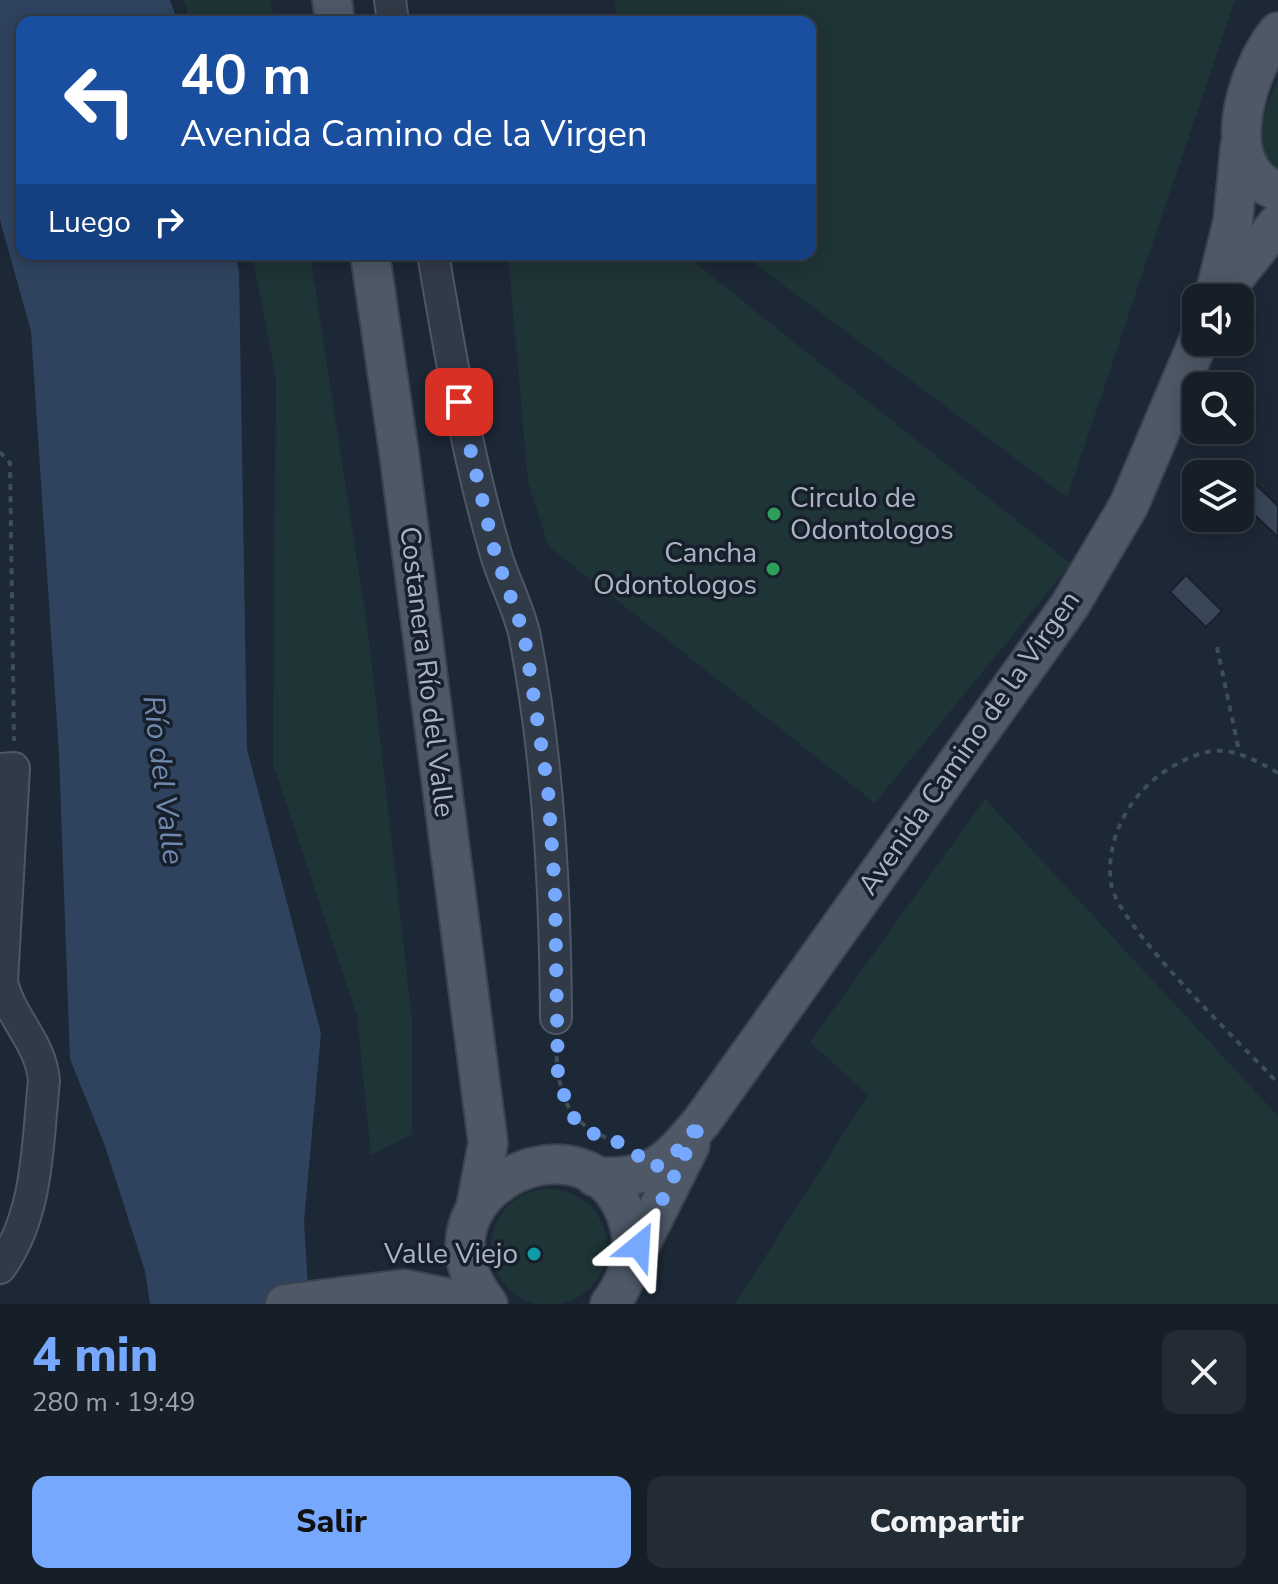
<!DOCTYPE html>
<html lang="es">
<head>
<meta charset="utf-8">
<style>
	body { margin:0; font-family:"Nunito Sans",sans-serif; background:#232b34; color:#f1f3f6; height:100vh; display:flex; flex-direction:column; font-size:30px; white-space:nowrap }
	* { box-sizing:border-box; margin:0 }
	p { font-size:26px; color:#9ea2a8 }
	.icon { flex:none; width:44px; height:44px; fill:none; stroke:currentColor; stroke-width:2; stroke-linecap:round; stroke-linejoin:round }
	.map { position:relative; height:1304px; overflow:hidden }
	.details { display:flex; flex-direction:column; background:#161e28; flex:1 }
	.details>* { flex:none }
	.hud { position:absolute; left:16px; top:16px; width:800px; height:244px; border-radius:16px; box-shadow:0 4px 20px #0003,0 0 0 2px #353c45; background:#1a4fa0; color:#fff; overflow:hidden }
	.fabs { position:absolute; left:1182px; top:284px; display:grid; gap:16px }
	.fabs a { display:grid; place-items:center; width:72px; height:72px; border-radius:16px; background:#161e28; box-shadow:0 4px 20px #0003,0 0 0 2px #353c45; font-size:40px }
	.pin { position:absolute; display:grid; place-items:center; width:68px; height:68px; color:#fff; margin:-34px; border-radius:16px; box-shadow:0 4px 12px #0006 }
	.me { position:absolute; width:88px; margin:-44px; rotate:27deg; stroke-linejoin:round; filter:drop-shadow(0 0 6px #0008) }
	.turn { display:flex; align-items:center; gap:28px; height:168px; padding:0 32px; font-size:36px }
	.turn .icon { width:104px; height:104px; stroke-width:2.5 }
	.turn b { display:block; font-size:56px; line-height:68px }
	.then { display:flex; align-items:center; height:76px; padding:0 32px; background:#0003; gap:16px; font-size:30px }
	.round { display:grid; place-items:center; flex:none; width:84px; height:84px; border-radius:16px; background:#232b34 }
	.headline { display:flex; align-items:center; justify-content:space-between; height:136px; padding:0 32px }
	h1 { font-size:48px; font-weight:800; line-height:60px; color:#76a8fe }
	.cta { display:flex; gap:16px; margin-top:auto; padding:16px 32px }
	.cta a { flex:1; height:92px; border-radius:16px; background:#76a8fe; color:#111; font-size:32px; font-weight:800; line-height:92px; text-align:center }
	.cta a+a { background:#232b34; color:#f1f3f6 }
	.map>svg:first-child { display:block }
	.green { fill:#1f3437 }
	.water { fill:#2f435f }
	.building { fill:#394657; stroke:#19212d; stroke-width:2 }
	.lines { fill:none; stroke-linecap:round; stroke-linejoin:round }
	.minor-casing { stroke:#4e5765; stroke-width:34 }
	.major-casing { stroke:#3a4350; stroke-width:42 }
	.path { stroke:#3a5052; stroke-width:4; stroke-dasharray:6 6; stroke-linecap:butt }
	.minor { stroke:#313a47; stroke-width:30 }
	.major { stroke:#4e5867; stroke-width:38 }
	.route { stroke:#76a8fe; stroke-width:14; stroke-dasharray:0 25.2 }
	.leisure-dot { fill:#2e9e5b; stroke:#171f2b; stroke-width:3 }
	.culture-dot { fill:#0f9aa8; stroke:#171f2b; stroke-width:3 }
	.labels { text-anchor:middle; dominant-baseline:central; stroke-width:7; stroke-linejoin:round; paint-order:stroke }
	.poi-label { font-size:28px; fill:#aab4c4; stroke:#171f2b; text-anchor:end }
	.street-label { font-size:28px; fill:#aab4c4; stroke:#171f2b }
	.water-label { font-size:30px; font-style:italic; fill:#708aaf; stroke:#171f2b }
</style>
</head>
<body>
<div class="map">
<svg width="1278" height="1304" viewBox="0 0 1278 1304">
	<rect width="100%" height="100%" fill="#1d2836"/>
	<g class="green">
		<polygon points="183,0 271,0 274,22 191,22"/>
		<polygon points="614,0 1235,0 1067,497 742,254 810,254 810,22 618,22"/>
		<path d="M1278,79v94c-30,-26 -14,-62 0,-94z"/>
		<polygon points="252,254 310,254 368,632 412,1020 412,1134 371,1155 357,1016 273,764 276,378"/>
		<polygon points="508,254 684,254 1071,564 875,803 549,547 528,482"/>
		<polygon points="985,799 1278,1116 1278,1304 735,1304 868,1095 810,1042"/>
		<circle cx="549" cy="1247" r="58"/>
	</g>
	<polygon class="water" points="0,0 170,0 178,22 22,22 22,254 235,254 239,272 247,749 321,1033 304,1221 309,1304 150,1304 145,1271 105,1146 70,1059 59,754 31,331 0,220"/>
	<g class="building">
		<polygon points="1252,481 1278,506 1278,537 1240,501 1240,493"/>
		<polygon points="1186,575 1222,611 1206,627 1170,592"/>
	</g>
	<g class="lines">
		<defs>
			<g id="minor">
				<polyline points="390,0 393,22"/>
				<path d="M433,254c17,100 34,200 62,297 8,29 24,57 30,86 24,127 30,253 31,381"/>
				<path d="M0,769l14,-1 -12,214c8,36 39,60 42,99 -7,64 -5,133 -44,187"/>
			</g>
			<g id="major">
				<polyline points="332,0 335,22"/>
				<path d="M1278,32c-31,37 -64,138 0,159"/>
				<polyline points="370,254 399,453 488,1143 476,1206"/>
				<polyline points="1223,292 1278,223"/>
				<polyline points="1214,298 1233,221 1240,147"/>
				<path d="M595,1177c58,2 71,-13 107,-56l368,-516 59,-100 69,-163"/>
				<polyline points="632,1261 690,1145"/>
				<polyline points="285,1304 404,1289 478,1304"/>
				<path d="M488,1304c-89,-112 107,-205 141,-80 8,30 -1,56 -19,80"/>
			</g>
		</defs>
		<use href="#minor" class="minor-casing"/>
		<use href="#major" class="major-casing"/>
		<g class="path">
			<polyline points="0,452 10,463 14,741"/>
			<polyline points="1217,647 1239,751"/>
			<path d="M1278,773c-45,-26 -65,-32 -111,-3 -37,23 -62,69 -56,113 5,42 133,164 167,200"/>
			<path d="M556,1044c2,53 10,81 64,99"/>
		</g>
		<use href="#minor" class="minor"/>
		<use href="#major" class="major"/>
	</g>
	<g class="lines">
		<polyline class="route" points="459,402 495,553 524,634 548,789 555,892 558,1080 573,1117 594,1134 626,1145 653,1169 677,1151 702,1121 639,1246"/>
	</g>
	<g class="leisure-dot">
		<circle cx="774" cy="514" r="8"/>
		<circle cx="773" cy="569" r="8"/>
	</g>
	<circle class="culture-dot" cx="534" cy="1254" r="8"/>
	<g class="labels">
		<g class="poi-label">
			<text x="790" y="498" text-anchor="start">Circulo de<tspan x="790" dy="32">Odontologos</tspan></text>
			<text x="757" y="553">Cancha<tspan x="757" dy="32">Odontologos</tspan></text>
			<text x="518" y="1254">Valle Viejo</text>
		</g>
		<g class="street-label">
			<text transform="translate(427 672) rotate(83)">Costanera Río del Valle</text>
			<text transform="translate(969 743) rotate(-55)">Avenida Camino de la Virgen</text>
		</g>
		<g class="water-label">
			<text transform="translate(163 780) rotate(83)">Río del Valle</text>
		</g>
	</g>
</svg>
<div class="fabs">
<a><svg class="icon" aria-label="sound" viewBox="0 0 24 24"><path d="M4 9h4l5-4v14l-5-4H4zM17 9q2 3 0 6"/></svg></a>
<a><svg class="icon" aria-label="search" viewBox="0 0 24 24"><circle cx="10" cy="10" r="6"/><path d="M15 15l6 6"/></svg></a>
<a><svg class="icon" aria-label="layers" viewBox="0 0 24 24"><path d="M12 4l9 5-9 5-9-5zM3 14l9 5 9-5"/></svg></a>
</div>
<div class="pin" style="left:459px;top:402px;background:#d93025"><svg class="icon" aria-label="arrive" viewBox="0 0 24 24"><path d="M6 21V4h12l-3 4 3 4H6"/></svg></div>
<svg class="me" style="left:639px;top:1246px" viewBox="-20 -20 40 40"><path d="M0-17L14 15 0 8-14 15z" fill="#76a8fe" stroke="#fff" stroke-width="4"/></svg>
<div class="hud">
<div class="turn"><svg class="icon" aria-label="left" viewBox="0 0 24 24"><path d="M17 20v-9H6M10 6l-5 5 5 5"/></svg><div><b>40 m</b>Avenida Camino de la Virgen</div></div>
<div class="then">Luego<svg class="icon" aria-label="right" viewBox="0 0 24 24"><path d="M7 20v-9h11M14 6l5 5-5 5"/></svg></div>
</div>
</div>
<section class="details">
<div class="headline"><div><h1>4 min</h1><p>280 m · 19:49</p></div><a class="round"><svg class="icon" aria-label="close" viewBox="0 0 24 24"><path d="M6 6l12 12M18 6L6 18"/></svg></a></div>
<div class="cta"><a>Salir</a><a>Compartir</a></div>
</section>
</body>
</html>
